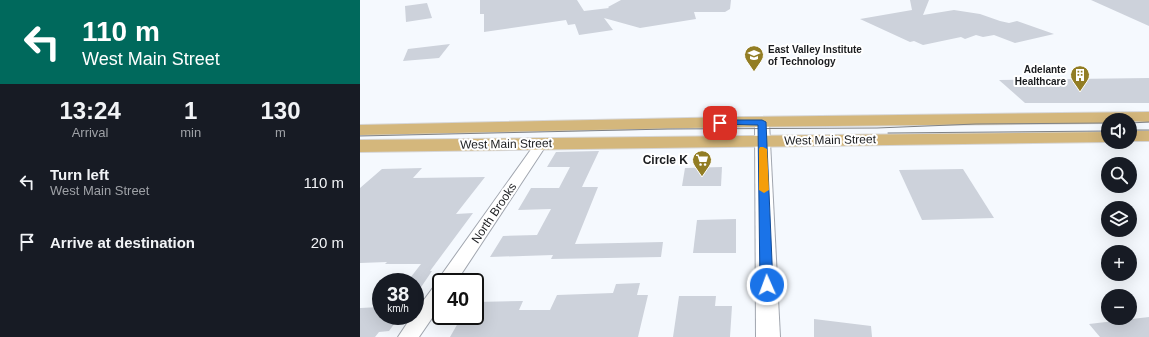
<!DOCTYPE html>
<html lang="en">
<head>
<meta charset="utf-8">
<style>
	body { margin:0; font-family:Arial,sans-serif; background:#20242c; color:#f1f3f6; height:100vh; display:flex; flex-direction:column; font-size:15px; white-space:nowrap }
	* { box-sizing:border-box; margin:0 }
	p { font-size:13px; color:#9ea1a6 }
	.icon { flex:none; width:22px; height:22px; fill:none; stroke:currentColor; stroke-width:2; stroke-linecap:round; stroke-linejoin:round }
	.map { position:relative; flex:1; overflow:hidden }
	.sheet { display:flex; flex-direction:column; background:#171b24; width:360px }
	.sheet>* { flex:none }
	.hud { background:#00695c; color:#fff; overflow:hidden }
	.tools { position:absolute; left:741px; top:113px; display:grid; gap:8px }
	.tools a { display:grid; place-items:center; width:36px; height:36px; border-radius:50%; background:#171b24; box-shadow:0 4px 16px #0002; font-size:20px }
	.speed { position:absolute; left:12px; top:273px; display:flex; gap:8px; font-size:20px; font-weight:700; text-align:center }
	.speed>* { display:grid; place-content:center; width:52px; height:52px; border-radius:50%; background:#171b24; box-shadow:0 4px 16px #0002; line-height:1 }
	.speed small { font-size:10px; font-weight:400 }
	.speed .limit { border:2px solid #111; border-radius:6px; background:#fff; color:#111 }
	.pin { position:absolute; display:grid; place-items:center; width:34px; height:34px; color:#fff; margin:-17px; border-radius:8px; box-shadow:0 2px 6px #0006 }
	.me { position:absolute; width:44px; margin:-22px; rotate:358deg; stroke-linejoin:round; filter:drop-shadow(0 0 3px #0008) }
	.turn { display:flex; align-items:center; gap:14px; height:84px; padding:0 16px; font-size:18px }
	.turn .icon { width:52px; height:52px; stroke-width:2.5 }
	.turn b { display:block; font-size:28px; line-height:34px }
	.eta { display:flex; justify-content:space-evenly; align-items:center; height:68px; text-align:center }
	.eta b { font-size:24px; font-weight:700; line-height:28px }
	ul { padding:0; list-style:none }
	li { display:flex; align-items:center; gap:12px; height:60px; padding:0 16px }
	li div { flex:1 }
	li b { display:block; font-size:15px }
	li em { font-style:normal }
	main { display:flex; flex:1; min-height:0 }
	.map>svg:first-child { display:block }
	.building { fill:#cdd2db }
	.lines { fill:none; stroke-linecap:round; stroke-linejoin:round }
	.minor-casing { stroke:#a1a6af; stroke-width:2 }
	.tertiary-casing { stroke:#a1a6af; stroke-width:2 }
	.primary-casing { stroke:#d6d6d7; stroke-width:2 }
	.minor { fill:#fff; fill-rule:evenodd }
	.tertiary { fill:#fff; fill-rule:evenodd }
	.primary { fill:#d4b77c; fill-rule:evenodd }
	.tram { stroke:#7f8286; stroke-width:1 }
	.route { fill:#1a73e8; stroke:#114b97 }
	.slow { fill:#f59e0b }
	.labels { text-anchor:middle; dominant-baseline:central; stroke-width:4; stroke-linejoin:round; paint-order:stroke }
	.far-poi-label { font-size:10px; font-weight:bold; fill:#1a1c1f; stroke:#fff; text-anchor:start }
	.street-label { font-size:12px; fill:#1a1c1f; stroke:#fff }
	.poi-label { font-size:12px; font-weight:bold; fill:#1a1c1f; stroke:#fff; text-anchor:end }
</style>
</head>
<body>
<main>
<section class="sheet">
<div class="hud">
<div class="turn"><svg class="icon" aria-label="left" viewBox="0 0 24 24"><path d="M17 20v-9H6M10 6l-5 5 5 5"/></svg><div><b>110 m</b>West Main Street</div></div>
</div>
<div class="eta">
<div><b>13:24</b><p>Arrival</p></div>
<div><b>1</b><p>min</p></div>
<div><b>130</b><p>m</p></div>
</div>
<ul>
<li><svg class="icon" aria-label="left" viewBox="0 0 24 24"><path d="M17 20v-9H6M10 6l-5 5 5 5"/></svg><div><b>Turn left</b><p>West Main Street</p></div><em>110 m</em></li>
<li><svg class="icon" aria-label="arrive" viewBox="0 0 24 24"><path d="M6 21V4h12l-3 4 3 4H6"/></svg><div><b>Arrive at destination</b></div><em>20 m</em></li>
</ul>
</section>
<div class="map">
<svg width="789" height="337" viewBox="0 0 789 337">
	<rect width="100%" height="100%" fill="#f5f9fe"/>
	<g class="building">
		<polygon points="120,0 217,0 224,11 249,8 248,7 261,0 371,0 370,9 365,12 334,12 336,19 280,28 244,18 253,30 219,35 215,24 208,25 206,20 124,32 124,14 120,14"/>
		<polygon points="550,0 569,0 563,15 594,10 620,14 640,21 649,23 657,21 694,34 655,43 634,35 623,37 616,35 605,39 601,37 563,45 554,41 550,42 500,19 552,10"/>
		<polygon points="731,0 789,0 789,26"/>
		<polygon points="67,3 72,18 46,22 45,6"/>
		<polygon points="90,44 79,58 43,61 48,49"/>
		<polygon points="789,78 789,103 665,103 639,80"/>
		<polygon points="239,151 222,187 238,187 215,244 303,242 301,257 191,259 193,255 130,257 143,236 177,235 191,209 158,210 171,188 199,188 210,167 187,167 196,152"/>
		<polygon points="362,167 361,186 322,186 325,168"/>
		<polygon points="62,168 53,178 125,177 96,214 113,213 70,271 72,271 55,296 55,282 47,282 61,264 25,264 27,262 0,263 0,188 22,169"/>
		<polygon points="603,169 634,218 562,220 539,170"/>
		<polygon points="376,219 376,253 333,253 337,220"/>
		<polygon points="280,283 277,295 288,295 278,337 90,337 102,316 115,316 115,302 163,301 159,310 190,310 197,295 253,293 256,284"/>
		<polygon points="319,296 356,296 355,306 372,306 370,337 313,337"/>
		<polygon points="21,307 21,316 40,316 29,331 19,332 15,337 0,337 0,308"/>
		<polygon points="789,317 789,337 740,337 729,324"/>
		<polygon points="454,319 511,326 512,337 454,337"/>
	</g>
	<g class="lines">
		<defs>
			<polygon id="minor" points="181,140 185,141 187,144 96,282 81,282 81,305 59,337 38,337 52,316 55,316 55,312 75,285 78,284 80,277 177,141"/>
			<polygon id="tertiary" points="402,118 407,119 409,122 420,337 396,337 395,122 397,119"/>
			<g id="primary">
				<polygon points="789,112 789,122 748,120 748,123 375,127 0,135 0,125 375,117"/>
				<rect x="770" y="131" width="19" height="10"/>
				<polygon points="748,132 748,142 750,142 748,142 0,152 0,140"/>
			</g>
		</defs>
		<use href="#minor" class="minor-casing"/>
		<use href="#tertiary" class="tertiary-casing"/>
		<use href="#primary" class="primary-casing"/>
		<use href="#minor" class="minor"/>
		<use href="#tertiary" class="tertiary"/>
		<use href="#primary" class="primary"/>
		<g class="tram">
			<polyline points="770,123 789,122"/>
			<polyline points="770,130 789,130"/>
			<polyline points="528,133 748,131"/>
			<polyline points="0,136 308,129 517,128 616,124 748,123"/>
		</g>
	</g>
	<polygon class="route" points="360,120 402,120 406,122 413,285 411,289 407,290 402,289 400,285 398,125 357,124 356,123"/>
	<polygon class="slow" points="400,147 403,147 407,149 409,190 404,193 399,190 399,149"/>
	<defs>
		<symbol id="school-pin" viewBox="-11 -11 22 30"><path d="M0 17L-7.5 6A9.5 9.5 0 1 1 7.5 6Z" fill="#927d24" stroke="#fff"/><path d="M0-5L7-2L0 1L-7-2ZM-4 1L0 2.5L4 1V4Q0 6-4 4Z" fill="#fff"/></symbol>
		<symbol id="building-pin" viewBox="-11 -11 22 30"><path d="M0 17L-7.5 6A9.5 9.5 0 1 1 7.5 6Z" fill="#927d24" stroke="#fff"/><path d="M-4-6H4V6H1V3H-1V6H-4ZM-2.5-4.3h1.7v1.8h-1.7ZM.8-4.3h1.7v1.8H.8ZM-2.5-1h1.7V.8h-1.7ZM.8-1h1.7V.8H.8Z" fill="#fff"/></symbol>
		<symbol id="supermarket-pin" viewBox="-11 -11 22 30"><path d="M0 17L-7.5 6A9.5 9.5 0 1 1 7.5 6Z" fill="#927d24" stroke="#fff"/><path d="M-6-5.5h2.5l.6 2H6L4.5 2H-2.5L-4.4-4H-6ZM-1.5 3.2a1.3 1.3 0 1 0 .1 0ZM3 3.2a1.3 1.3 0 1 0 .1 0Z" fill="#fff"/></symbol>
	</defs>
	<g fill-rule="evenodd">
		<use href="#school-pin" x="383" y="44" width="22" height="30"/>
		<use href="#building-pin" x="709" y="64" width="22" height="30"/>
		<use href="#supermarket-pin" x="331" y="149" width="22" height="30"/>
	</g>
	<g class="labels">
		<g class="far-poi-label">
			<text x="408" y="49">East Valley Institute<tspan x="408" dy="12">of Technology</tspan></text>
			<text x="706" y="69" text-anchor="end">Adelante<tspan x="706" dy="12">Healthcare</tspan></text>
		</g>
		<g class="street-label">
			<text transform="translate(470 140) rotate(-1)">West Main Street</text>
			<text transform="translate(146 144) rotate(-1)">West Main Street</text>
			<text transform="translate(134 213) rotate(-56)">North Brooks</text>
		</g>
		<g class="poi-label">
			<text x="328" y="160">Circle K</text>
		</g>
	</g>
</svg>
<div class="tools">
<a><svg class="icon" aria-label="sound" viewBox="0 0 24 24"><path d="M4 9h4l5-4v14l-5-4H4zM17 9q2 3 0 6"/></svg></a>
<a><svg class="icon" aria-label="search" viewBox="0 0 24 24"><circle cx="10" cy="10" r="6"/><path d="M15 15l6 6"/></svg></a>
<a><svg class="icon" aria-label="layers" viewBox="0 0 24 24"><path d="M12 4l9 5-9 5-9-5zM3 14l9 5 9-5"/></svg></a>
<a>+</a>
<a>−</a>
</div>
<div class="speed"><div>38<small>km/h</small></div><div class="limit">40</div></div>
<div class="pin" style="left:360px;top:123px;background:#d93025"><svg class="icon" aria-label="arrive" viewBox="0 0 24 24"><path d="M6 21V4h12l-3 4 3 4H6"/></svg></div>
<svg class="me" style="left:407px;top:285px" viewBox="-20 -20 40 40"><circle r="17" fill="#1a73e8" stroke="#fff" stroke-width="3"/><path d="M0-11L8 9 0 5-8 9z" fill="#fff"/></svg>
</div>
</main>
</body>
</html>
